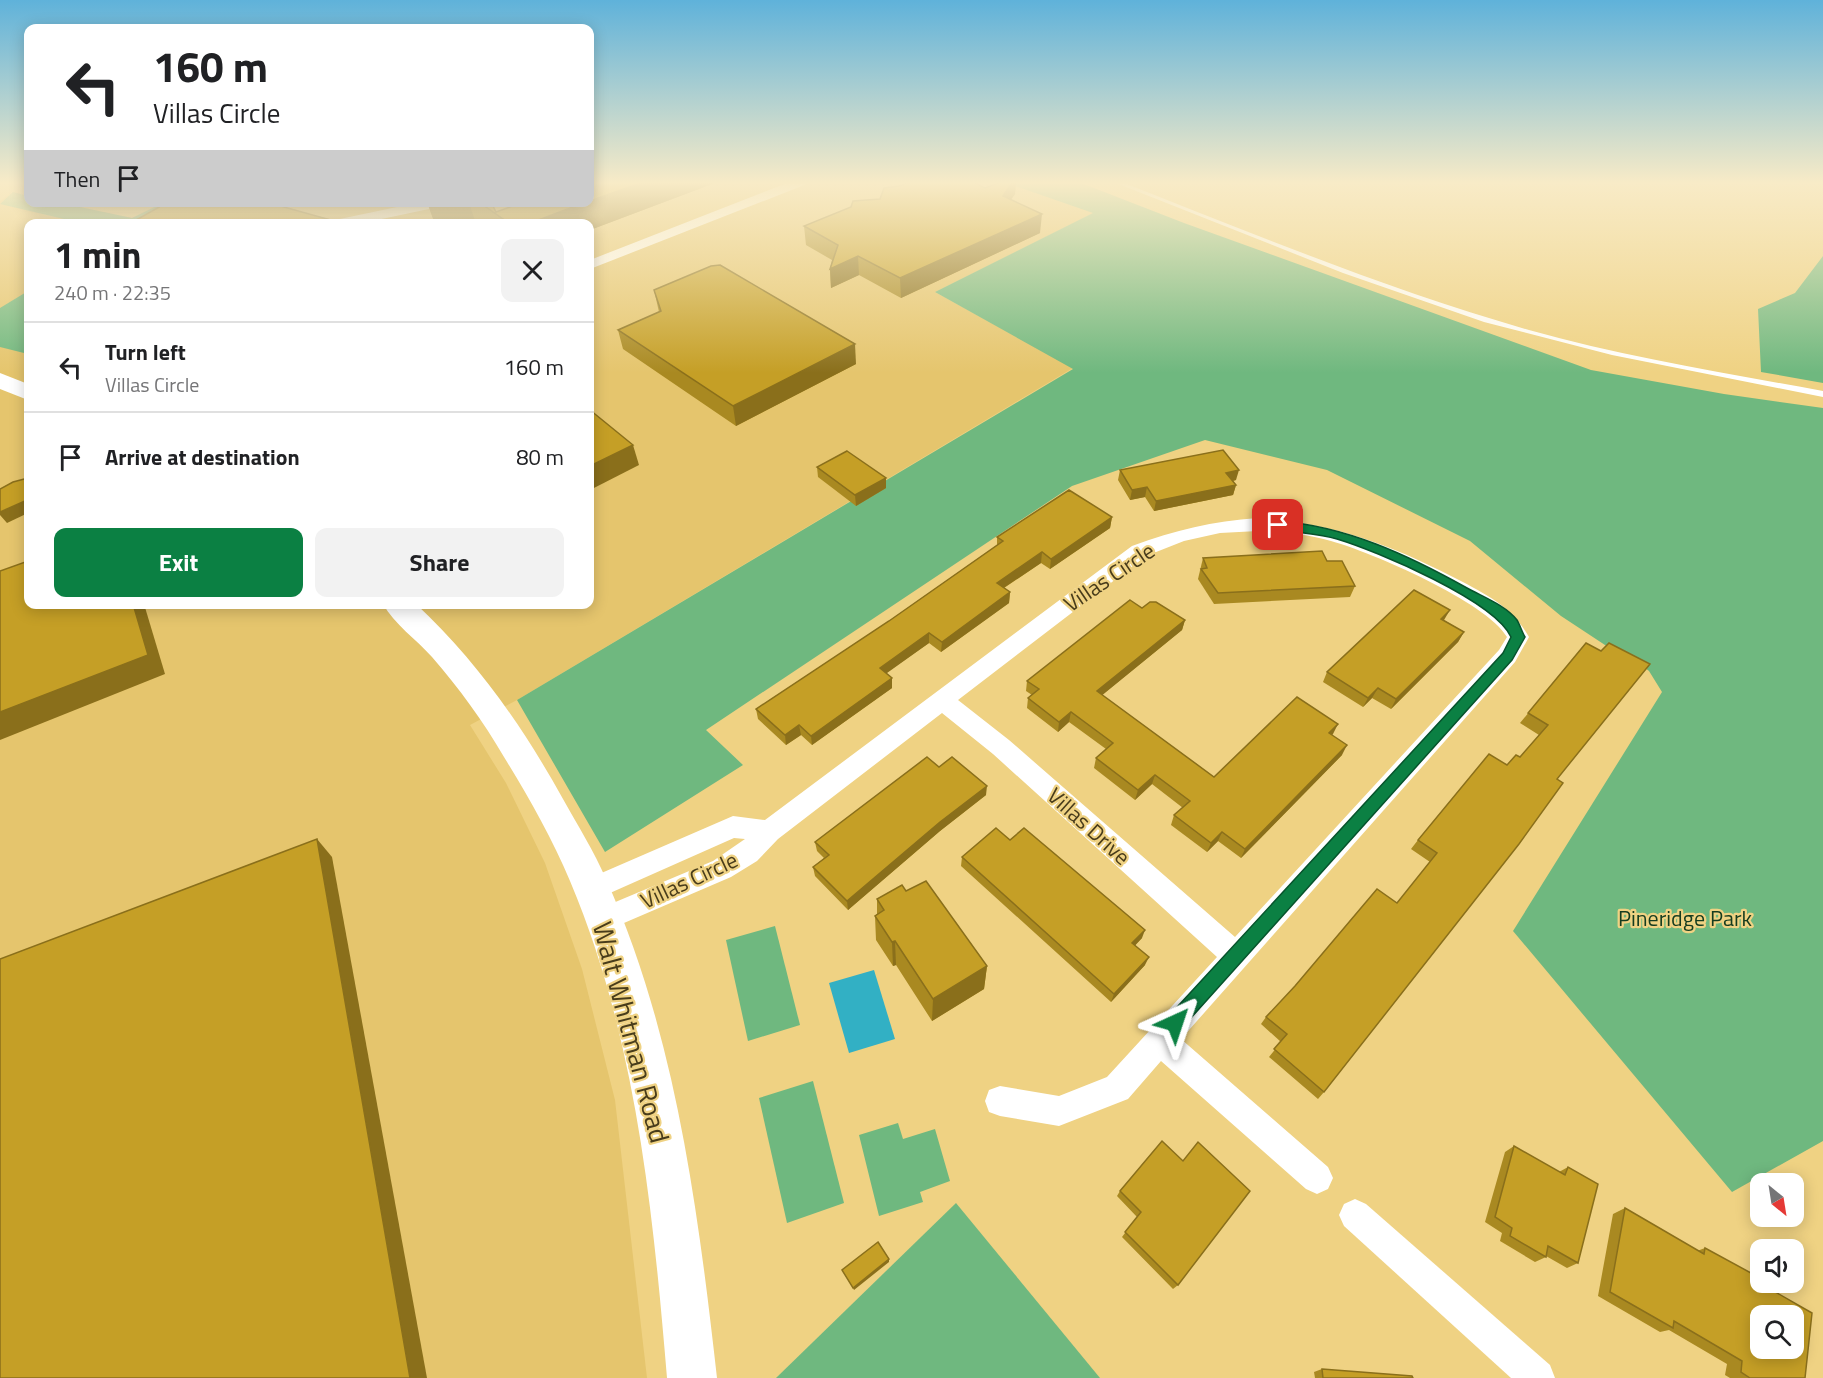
<!DOCTYPE html>
<html lang="en">
<head>
<meta charset="utf-8">
<style>
	body { margin:0; font-family:"Titillium Web",sans-serif; background:#f2f2f2; color:#202124; height:100vh; display:flex; flex-direction:column; font-size:22px; white-space:nowrap }
	* { box-sizing:border-box; margin:0 }
	p { font-size:20px; color:#757577 }
	.icon { flex:none; width:33px; height:33px; fill:none; stroke:currentColor; stroke-width:2; stroke-linecap:round; stroke-linejoin:round }
	.map { position:relative; flex:1; overflow:hidden }
	.details { position:absolute; left:24px; top:219px; width:570px; height:390px; display:flex; flex-direction:column; background:#fff; border-radius:12px; box-shadow:0 3px 15px #0003 }
	.details>* { flex:none }
	.top-card { position:absolute; left:24px; top:24px; width:570px; height:183px; border-radius:12px; box-shadow:0 3px 15px #0003; background:#fff; color:#202124; overflow:hidden }
	.needle { width:39px; rotate:150deg }
	.tools { position:absolute; left:1750px; top:1173px; display:grid; gap:12px }
	.tools a { display:grid; place-items:center; width:54px; height:54px; border-radius:12px; background:#fff; box-shadow:0 3px 15px #0003; font-size:30px }
	.pin { position:absolute; display:grid; place-items:center; width:51px; height:51px; color:#fff; margin:-26px; border-radius:12px; box-shadow:0 3px 9px #0006 }
	.me { position:absolute; width:66px; margin:-33px; rotate:42deg; stroke-linejoin:round; filter:drop-shadow(0 0 4px #0008) }
	.turn { display:flex; align-items:center; gap:21px; height:126px; padding:0 30px; font-size:27px }
	.turn .icon { width:78px; height:78px; stroke-width:2.5 }
	.turn b { display:block; font-size:42px; line-height:51px }
	.then { display:flex; align-items:center; height:57px; padding:0 30px; background:#0003; gap:12px; font-size:22px }
	.round { display:grid; place-items:center; flex:none; width:63px; height:63px; border-radius:12px; background:#f2f2f2 }
	.headline { display:flex; align-items:center; justify-content:space-between; height:102px; padding:0 30px }
	h1 { font-size:36px; font-weight:700; line-height:45px }
	.action { display:flex; gap:12px; margin-top:auto; padding:12px 30px }
	.action a { flex:1; height:69px; border-radius:12px; background:#0b8043; color:#fff; font-size:24px; font-weight:700; line-height:69px; text-align:center }
	.action a+a { background:#f2f2f2; color:#202124 }
	ul { padding:0; list-style:none }
	li { display:flex; align-items:center; gap:18px; height:90px; padding:0 30px; border-top:2px solid #e0e0e0 }
	li div { flex:1 }
	li b { display:block; font-size:22px }
	li em { font-style:normal }
	.map>svg:first-child { display:block }
	.built { fill:#e5c56d; fill-rule:evenodd }
	.green { fill:#6fb87f }
	.water { fill:#32b0c4 }
	.lines { fill:none; stroke-linecap:round; stroke-linejoin:round }
	.service { fill:#fff; fill-rule:evenodd }
	.minor { fill:#fff; fill-rule:evenodd }
	.secondary { fill:#fff; fill-rule:evenodd }
	.wall { fill:#a98921 }
	.shaded-wall { fill:#8a6f1b }
	.building { fill:#c59f26; stroke:#8a6f1b; stroke-width:1.5; fill-rule:evenodd }
	.route { fill:#0b8043; stroke:#07532c; stroke-width:1.5 }
	.labels { text-anchor:middle; dominant-baseline:central; stroke-width:4.5; stroke-linejoin:round; paint-order:stroke }
	.street-label { font-size:22px; fill:#483c1b; stroke:#efd283 }
	.park-label { font-size:22px; fill:#153c1f; stroke:#efd283 }
	.near-street-label { font-size:27px; fill:#483c1b; stroke:#efd283 }
</style>
</head>
<body>
<div class="map">
<svg width="1823" height="1378" viewBox="0 0 1823 1378">
	<rect width="100%" height="100%" fill="#efd283"/>
	<path class="built" d="M590,181h480l24,32 -159,79 138,76 -556,332 -47,25 36,58 39,80 37,106 33,131 32,278h-647v-1177l13,-9 15,4v6l33,1 71,15 31,-16h427zM28,224h562v380h-562z"/>
	<g class="green">
		<polygon points="1001,181 1076,181 1184,223 1591,370 1724,394 1823,408 1823,1141 1732,1192 1513,931 1662,692 1649,671 1628,655 1605,645 1561,616 1470,541 1327,470 1205,440 1072,486 706,730 743,765 605,852 517,700 1073,369 935,292 1093,213"/>
		<polygon points="13,192 28,196 28,202 61,203 132,218 163,203 203,203 159,224 81,223 0,204"/>
		<polygon points="1823,256 1823,383 1761,372 1758,309 1795,293"/>
		<polygon points="28,291 28,354 0,347 0,308"/>
		<polygon points="775,926 800,1025 748,1041 726,940"/>
		<polygon points="813,1081 844,1203 787,1223 759,1098"/>
		<polygon points="898,1123 903,1139 935,1129 950,1181 920,1192 923,1202 879,1216 859,1135"/>
		<polygon points="956,1203 1100,1378 776,1378"/>
	</g>
	<polygon class="water" points="874,970 895,1039 849,1053 829,983"/>
	<g class="lines">
		<path class="service" d="M1111,181h8c135,53 270,109 410,149 96,27 196,43 294,61v6l-211,-42 -128,-33 -141,-49z"/>
		<g class="minor">
			<polygon points="792,181 808,181 807,184 590,269 590,260"/>
			<polygon points="421,202 449,202 443,206 358,224 328,224 335,220"/>
			<path d="M1258,518c72,5 129,25 193,58 31,16 60,29 78,61l-14,25 -334,377 147,128 5,11 -5,11 -11,5 -11,-5 -145,-128 -33,38 -69,27 -59,-10 -11,-4 -4,-11 4,-11 11,-4 59,10 48,-19 110,-120 -224,-203 -51,-41 -164,126 -21,22 -26,16 -128,55 -9,-3 -4,-9 4,-9 119,-50 32,-22 -11,-1 -142,63 -9,-4 -4,-8 4,-8 150,-65 32,4 367,-274c44,-16 80,-25 126,-28zM1258,531c25,1 49,3 73,10 40,11 156,61 176,96l-8,13 -264,287 -226,-197 -51,-40 188,-144 38,-15 36,-8z"/>
			<polygon points="1355,1199 1366,1204 1550,1365 1555,1378 1511,1378 1344,1226 1339,1215 1344,1204"/>
		</g>
		<g class="secondary">
			<polygon points="0,373 28,384 28,400 0,389"/>
			<path d="M383,604h33c61,57 107,123 147,195 15,27 31,52 43,80 70,156 92,331 111,499h-50c-14,-167 -31,-341 -97,-497 -18,-43 -42,-85 -66,-124 -21,-36 -45,-69 -72,-100 -15,-17 -38,-33 -49,-53z"/>
		</g>
	</g>
	<g class="wall">
		<polygon points="590,181 720,181 590,230 590,224 479,224 475,221 462,224 435,224 427,202 491,202 496,212"/>
		<polygon points="1004,181 1016,181 1015,194 1011,199 1040,233 901,298 859,275 831,288 830,269 832,260 806,245 804,226 985,188"/>
		<polygon points="654,290 856,364 736,426 623,349 618,330 659,312"/>
		<polygon points="817,467 886,488 856,506 818,477"/>
		<polygon points="1120,470 1236,480 1233,481 1236,485 1233,495 1154,511 1145,497 1130,500 1118,480"/>
		<polygon points="1112,517 1110,528 1050,569 1041,563 1004,588 1010,592 1009,603 941,652 929,643 886,673 892,688 812,745 801,735 786,745 758,719 756,709 889,621 997,545 997,537"/>
		<polygon points="1203,558 1355,586 1350,597 1214,604 1198,579"/>
		<polygon points="1142,608 1185,620 1182,630 1102,695 1214,777 1333,734 1332,735 1342,755 1241,858 1218,841 1207,852 1171,825 1174,815 1183,808 1152,784 1135,800 1094,768 1096,758 1106,749 1069,722 1058,732 1027,708 1028,698 1032,695 1026,691 1027,681"/>
		<polygon points="1444,620 1464,632 1458,642 1391,709 1372,698 1363,707 1323,682 1327,672"/>
		<polygon points="1586,643 1557,779 1324,1092 1318,1099 1269,1057 1281,1042 1261,1024 1266,1017 1397,903 1430,862 1411,849 1418,840 1507,765 1520,757 1539,735 1520,723"/>
		<polygon points="939,767 986,795 940,831 848,910 815,876 813,867 824,858 817,851 815,842"/>
		<polygon points="1010,840 1142,938 1135,945 1145,965 1111,1002 961,866 962,857"/>
		<polygon points="906,891 987,966 984,989 932,1021 896,965 893,966 876,940 875,916 877,914 877,899"/>
		<polygon points="1162,1141 1178,1285 1173,1289 1122,1237 1137,1217 1117,1196 1120,1191"/>
		<polygon points="1514,1146 1559,1172 1568,1167 1578,1263 1567,1268 1546,1256 1546,1257 1535,1262 1500,1241 1502,1233 1485,1222 1505,1152"/>
		<polygon points="1625,1208 1697,1251 1705,1248 1751,1278 1805,1378 1730,1378 1725,1375 1727,1364 1669,1330 1660,1332 1598,1296 1613,1214"/>
		<polygon points="1322,1369 1413,1378 1315,1378 1314,1372"/>
	</g>
	<g class="shaded-wall">
		<polygon points="646,181 720,181 590,230 590,224 528,224 586,202 590,202 590,201"/>
		<polygon points="1013,181 1016,181 1015,194 1001,214 1003,196"/>
		<polygon points="427,202 469,202 475,221 462,224 435,224"/>
		<polygon points="1042,214 1040,233 901,298 900,278"/>
		<polygon points="858,256 859,275 831,288 830,269"/>
		<polygon points="855,344 856,364 736,426 733,406"/>
		<polygon points="633,445 639,465 590,490 590,466"/>
		<polygon points="1239,470 1236,480 1223,483 1226,473"/>
		<polygon points="886,478 886,488 856,506 855,495"/>
		<polygon points="1236,485 1233,495 1154,511 1156,501"/>
		<polygon points="1147,487 1145,497 1130,500 1132,490"/>
		<polygon points="25,501 28,504 28,513 7,523 0,515 0,512"/>
		<polygon points="1112,517 1110,528 1050,569 1051,559"/>
		<polygon points="1042,552 1041,563 996,593 997,583"/>
		<polygon points="1010,592 1009,603 941,652 942,642"/>
		<polygon points="133,604 144,604 165,674 0,740 0,712"/>
		<polygon points="1450,610 1444,620 1436,629 1441,619"/>
		<polygon points="1185,620 1182,630 1095,701 1097,691"/>
		<polygon points="1464,632 1458,642 1391,709 1396,699"/>
		<polygon points="929,633 929,643 880,678 880,668"/>
		<polygon points="892,678 892,688 812,745 811,736"/>
		<polygon points="1378,688 1372,698 1363,707 1368,698"/>
		<polygon points="1071,712 1069,722 1058,732 1059,722"/>
		<polygon points="1338,724 1333,734 1324,743 1329,733"/>
		<polygon points="799,725 801,735 786,745 785,735"/>
		<polygon points="1347,745 1342,755 1241,858 1245,849"/>
		<polygon points="1155,775 1152,784 1135,800 1138,790"/>
		<polygon points="987,786 986,795 940,831 848,910 847,901 940,822"/>
		<polygon points="1222,832 1218,841 1207,852 1211,843"/>
		<polygon points="317,839 332,857 427,1378 410,1378"/>
		<polygon points="1145,930 1142,938 1129,952 1132,943"/>
		<polygon points="895,941 896,965 893,966 892,942"/>
		<polygon points="1149,957 1145,965 1111,1002 1114,994"/>
		<polygon points="987,966 984,989 932,1021 933,999"/>
		<polygon points="889,1259 889,1262 854,1290 853,1288"/>
	</g>
	<g class="building">
		<polygon points="590,181 646,181 590,201"/>
		<polygon points="914,181 971,181 985,188 1004,181 1013,181 1003,196 1042,214 900,278 858,256 830,269 838,245 804,226 851,207 853,201 880,199 884,188 899,186"/>
		<polygon points="168,202 266,202 345,224 129,224"/>
		<polygon points="479,202 491,202 496,212 524,202 586,202 528,224 510,224"/>
		<polygon points="720,265 855,344 733,406 618,330 661,311 654,290 711,266"/>
		<polygon points="590,410 633,445 590,466"/>
		<polygon points="1223,450 1239,470 1226,473 1236,485 1156,501 1147,487 1132,490 1120,470"/>
		<polygon points="847,451 886,478 855,495 817,467"/>
		<polygon points="28,478 28,505 25,501 0,512 0,489 13,482"/>
		<polygon points="1069,490 1112,517 1051,559 1042,552 997,583 1010,592 942,642 929,633 880,668 892,678 811,736 799,725 785,735 756,709 889,621 1003,541 997,537"/>
		<polygon points="1322,551 1327,561 1342,561 1355,586 1218,593 1201,569 1207,568 1203,558"/>
		<polygon points="28,561 28,604 133,604 148,655 0,712 0,571"/>
		<polygon points="1414,590 1450,610 1441,619 1464,632 1396,699 1378,688 1368,698 1327,672"/>
		<polygon points="1130,600 1142,608 1150,602 1156,602 1185,620 1097,691 1214,777 1297,697 1338,724 1329,733 1347,745 1245,849 1222,832 1211,843 1174,815 1190,801 1155,775 1138,790 1096,758 1113,743 1071,712 1059,722 1028,698 1039,689 1027,681"/>
		<polygon points="1586,643 1601,651 1609,643 1650,664 1557,779 1563,783 1519,844 1324,1092 1274,1049 1287,1034 1266,1017 1295,986 1377,889 1397,903 1437,853 1418,840 1489,754 1507,765 1516,755 1520,757 1548,725 1528,713"/>
		<polygon points="927,757 939,767 952,757 987,786 940,822 847,901 813,867 829,855 815,842"/>
		<polygon points="996,828 1010,840 1024,828 1145,930 1132,943 1149,957 1114,994 962,857"/>
		<polygon points="317,839 410,1378 0,1378 0,959"/>
		<polygon points="926,881 987,966 933,999 895,941 892,942 875,916 884,910 877,899 902,885 906,891"/>
		<polygon points="1162,1141 1183,1161 1198,1142 1250,1191 1178,1285 1125,1232 1141,1212 1120,1191"/>
		<polygon points="1514,1146 1565,1175 1568,1167 1598,1184 1578,1263 1548,1246 1546,1257 1510,1236 1512,1228 1495,1217"/>
		<path d="M1625,1208l79,46 1,-6 46,25v5l61,35 -7,65h-55l-9,-6 1,-11 -68,-40 -1,7 -63,-36zM1761,1316h33v32h-33z"/>
		<polygon points="878,1242 889,1259 853,1288 842,1270"/>
		<polygon points="1322,1369 1412,1376 1413,1378 1323,1378"/>
	</g>
	<linearGradient id="sky" x2="0" y2="1"><stop stop-color="#5fb2da"/><stop offset="0.49" stop-color="#f8ebc7"/><stop offset="1" stop-color="#f8ebc7" stop-opacity="0"/></linearGradient>
	<rect width="1823" height="373" fill="url(#sky)"/>
	<path class="route" d="M1278,521c68,5 130,34 189,67 16,9 38,17 50,32 3,5 5,12 8,17l-13,23 -331,369 -6,3 -7,-3 -2,-6 2,-6 335,-364 8,-16c-16,-36 -134,-86 -174,-98 -21,-6 -43,-6 -64,-11v-6z"/>
	<g class="labels">
		<g class="street-label">
			<text transform="translate(1109 577) rotate(-34)">Villas Circle</text>
			<text transform="translate(1089 826) rotate(42)">Villas Drive</text>
			<text transform="translate(689 880) rotate(-25)">Villas Circle</text>
		</g>
		<g class="park-label">
			<text x="1685" y="918">Pineridge Park</text>
		</g>
		<g class="near-street-label">
			<text transform="translate(632 1032) rotate(75)">Walt Whitman Road</text>
		</g>
	</g>
</svg>
<div class="tools">
<a><svg class="needle" viewBox="-14 -14 28 28"><path d="M0-13l5 13h-10z" fill="#e53935"/><path d="M0 13l5-13h-10z" fill="#757577"/></svg></a>
<a><svg class="icon" aria-label="sound" viewBox="0 0 24 24"><path d="M4 9h4l5-4v14l-5-4H4zM17 9q2 3 0 6"/></svg></a>
<a><svg class="icon" aria-label="search" viewBox="0 0 24 24"><circle cx="10" cy="10" r="6"/><path d="M15 15l6 6"/></svg></a>
</div>
<div class="pin" style="left:1278px;top:525px;background:#d93025"><svg class="icon" aria-label="arrive" viewBox="0 0 24 24"><path d="M6 21V4h12l-3 4 3 4H6"/></svg></div>
<svg class="me" style="left:1175px;top:1023px" viewBox="-20 -20 40 40"><path d="M0-17L14 15 0 8-14 15z" fill="#0b8043" stroke="#fff" stroke-width="4"/></svg>
<div class="top-card">
<div class="turn"><svg class="icon" aria-label="left" viewBox="0 0 24 24"><path d="M17 20v-9H6M10 6l-5 5 5 5"/></svg><div><b>160 m</b>Villas Circle</div></div>
<div class="then">Then<svg class="icon" aria-label="arrive" viewBox="0 0 24 24"><path d="M6 21V4h12l-3 4 3 4H6"/></svg></div>
</div>
<section class="details">
<div class="headline"><div><h1>1 min</h1><p>240 m · 22:35</p></div><a class="round"><svg class="icon" aria-label="close" viewBox="0 0 24 24"><path d="M6 6l12 12M18 6L6 18"/></svg></a></div>
<ul>
<li><svg class="icon" aria-label="left" viewBox="0 0 24 24"><path d="M17 20v-9H6M10 6l-5 5 5 5"/></svg><div><b>Turn left</b><p>Villas Circle</p></div><em>160 m</em></li>
<li><svg class="icon" aria-label="arrive" viewBox="0 0 24 24"><path d="M6 21V4h12l-3 4 3 4H6"/></svg><div><b>Arrive at destination</b></div><em>80 m</em></li>
</ul>
<div class="action"><a>Exit</a><a>Share</a></div>
</section>
</div>
</body>
</html>
